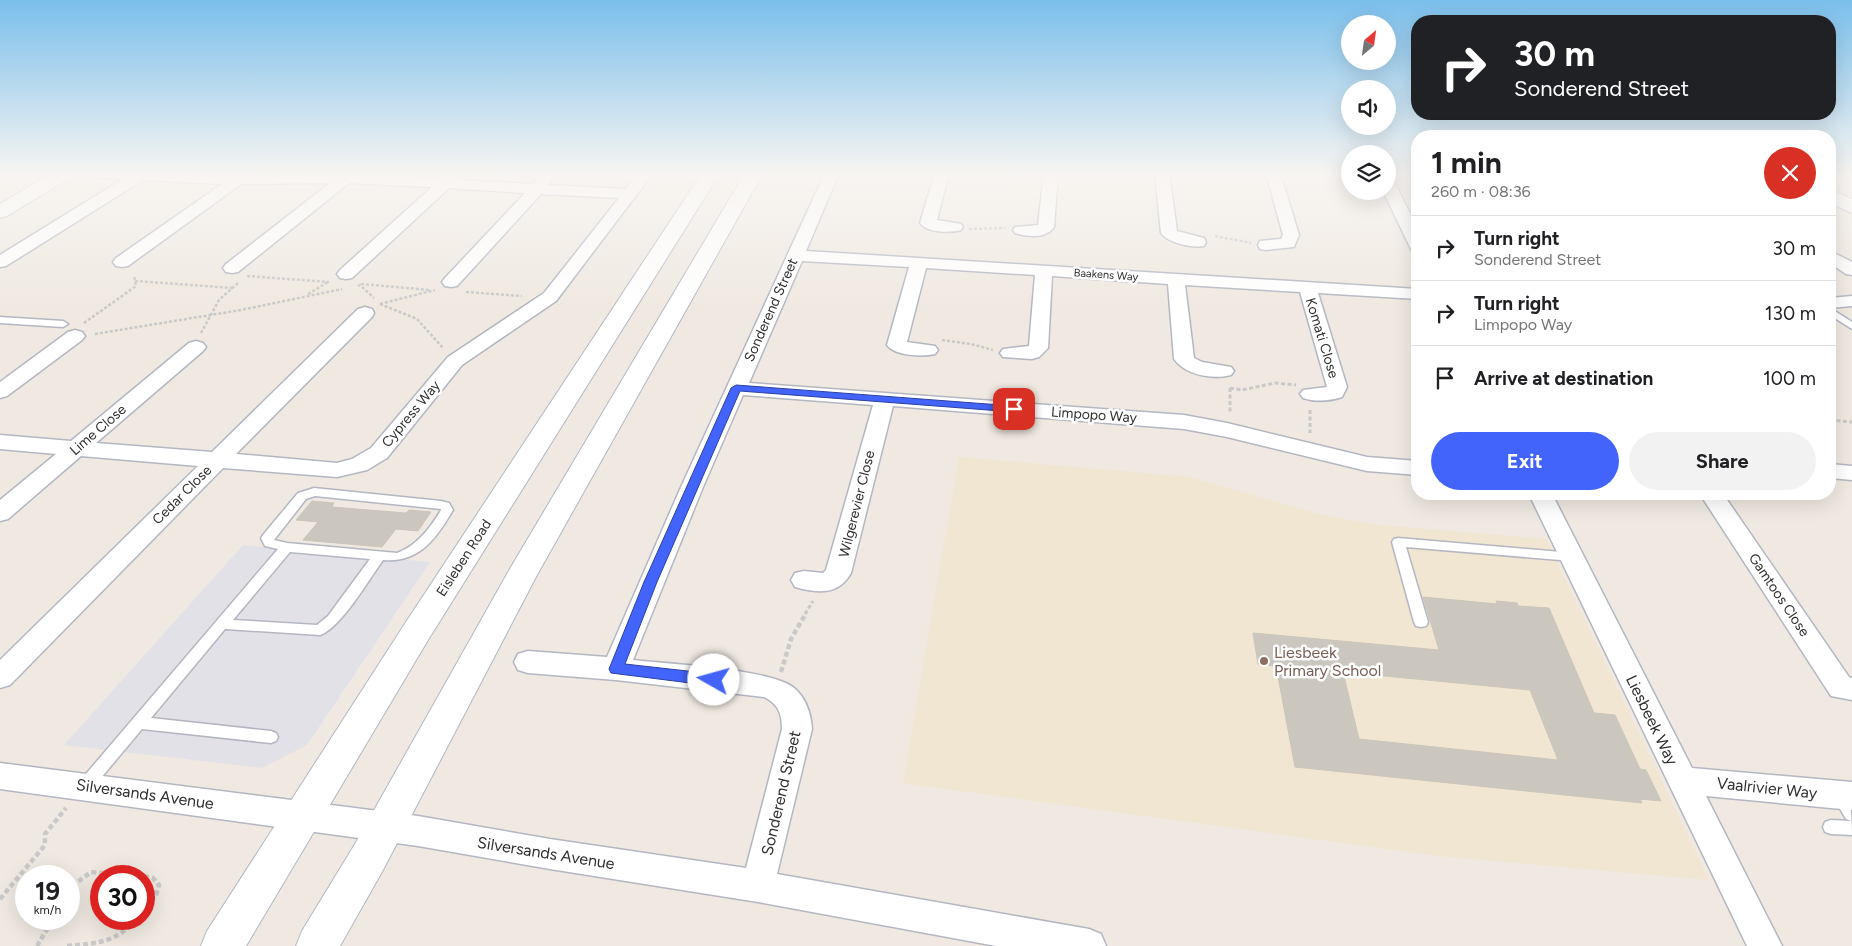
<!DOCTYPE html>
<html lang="en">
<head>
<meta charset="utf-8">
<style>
	body { margin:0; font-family:Figtree,sans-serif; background:#f2f2f2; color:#202124; height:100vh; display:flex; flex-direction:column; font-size:19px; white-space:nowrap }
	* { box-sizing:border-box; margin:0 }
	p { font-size:16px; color:#757577 }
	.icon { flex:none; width:28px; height:28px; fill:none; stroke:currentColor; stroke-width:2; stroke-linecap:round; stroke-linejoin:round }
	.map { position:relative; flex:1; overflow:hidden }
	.drawer { position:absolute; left:1411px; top:130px; width:425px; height:370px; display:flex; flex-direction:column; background:#fff; border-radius:20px; box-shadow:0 5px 20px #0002 }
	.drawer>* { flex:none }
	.guide { position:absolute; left:1411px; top:15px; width:425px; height:105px; border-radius:20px; box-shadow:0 5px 20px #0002; background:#202124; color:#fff; overflow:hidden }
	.needle { width:32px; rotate:29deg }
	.tools { position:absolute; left:1341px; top:15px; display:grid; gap:10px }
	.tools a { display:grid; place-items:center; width:55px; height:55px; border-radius:50%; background:#fff; box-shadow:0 5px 20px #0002; font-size:25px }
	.speed { position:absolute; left:15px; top:865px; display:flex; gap:10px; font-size:25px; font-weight:700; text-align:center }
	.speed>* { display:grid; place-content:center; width:65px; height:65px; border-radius:50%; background:#fff; box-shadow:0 5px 20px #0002; line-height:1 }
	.speed small { font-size:12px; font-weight:400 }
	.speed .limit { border:8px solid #d22; background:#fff; color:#111 }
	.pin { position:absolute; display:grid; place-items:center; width:42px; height:42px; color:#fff; margin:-21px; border-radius:10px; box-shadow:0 2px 8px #0006 }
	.me { position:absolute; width:55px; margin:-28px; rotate:277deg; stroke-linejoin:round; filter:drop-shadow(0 0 4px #0008) }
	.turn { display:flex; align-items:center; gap:18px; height:105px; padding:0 20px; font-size:22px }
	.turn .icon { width:65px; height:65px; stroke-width:2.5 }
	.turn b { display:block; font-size:35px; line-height:42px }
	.round { display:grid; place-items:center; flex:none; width:52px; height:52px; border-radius:26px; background:#f2f2f2 }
	.head { display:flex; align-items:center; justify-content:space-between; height:85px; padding:0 20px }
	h1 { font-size:30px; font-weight:700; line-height:38px }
	.button { display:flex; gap:10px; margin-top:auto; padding:10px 20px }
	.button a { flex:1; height:58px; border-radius:30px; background:#4264fb; color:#fff; font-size:20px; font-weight:700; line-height:58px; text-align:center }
	.button a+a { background:#f2f2f2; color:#202124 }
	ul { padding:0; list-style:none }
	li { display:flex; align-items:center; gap:15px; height:65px; padding:0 20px; border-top:1px solid #e0e0e0 }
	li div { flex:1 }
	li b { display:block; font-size:19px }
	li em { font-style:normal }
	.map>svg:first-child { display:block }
	.industrial { fill:#e3e1e8 }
	.education { fill:#f0e6d1 }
	.building { fill:#cbc7bf; stroke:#cbc5ba; fill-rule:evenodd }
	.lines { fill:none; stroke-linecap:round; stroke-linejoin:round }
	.service-casing { stroke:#b4b7c1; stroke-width:3 }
	.minor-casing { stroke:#b4b7c1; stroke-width:3 }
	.tertiary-casing { stroke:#b4b7c1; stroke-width:2 }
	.secondary-casing { stroke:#b4b7c1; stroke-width:2 }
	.path-far2 { stroke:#c9c9c9; stroke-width:2.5; stroke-dasharray:3 2; stroke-linecap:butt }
	.path-far1 { stroke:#c9c9c9; stroke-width:3; stroke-dasharray:4 2.5; stroke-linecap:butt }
	.path { stroke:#c9c9c9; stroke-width:4.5; stroke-dasharray:5 3; stroke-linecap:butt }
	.service { fill:#fff; fill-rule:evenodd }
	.minor { fill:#fff; fill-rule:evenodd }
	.tertiary { fill:#fff; fill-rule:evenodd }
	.secondary { fill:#fff; fill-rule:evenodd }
	.route { fill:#4264fb; stroke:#2b41a3 }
	.education-dot { fill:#8d6e63; stroke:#fff; stroke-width:2 }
	.labels { text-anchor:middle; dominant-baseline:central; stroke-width:5; stroke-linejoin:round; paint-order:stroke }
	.far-street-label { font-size:11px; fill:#2e2e2e; stroke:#fff }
	.street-label { font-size:14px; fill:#2e2e2e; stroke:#fff }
	.near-education-label { font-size:16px; fill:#785e54; stroke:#fff; text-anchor:start }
	.near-street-label { font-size:16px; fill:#2e2e2e; stroke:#fff }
</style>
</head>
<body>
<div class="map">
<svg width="1852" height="946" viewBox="0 0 1852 946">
	<rect width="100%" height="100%" fill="#efe9e1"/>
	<polygon class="industrial" points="243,545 430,562 307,745 262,768 64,745"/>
	<polygon class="education" points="959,457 1190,477 1318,514 1378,525 1546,539 1709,880 1438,856 903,783"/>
	<g class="building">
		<polygon points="312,501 334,503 332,507 406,513 409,510 431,512 418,531 396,529 382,547 303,540 318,522 296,520"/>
		<path d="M1423,597l74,7 -1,-3 21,2 1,3 31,2 45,105 21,2 25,54 6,1 15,31 -21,-2 2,4 -347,-36 -19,-101 -18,-2 -5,-31 186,17zM1343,672l187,18 28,70 -199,-21z"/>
	</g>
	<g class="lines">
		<defs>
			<g id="service">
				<polygon points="1830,308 1852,322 1852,329 1830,315"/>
				<polygon points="0,317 63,321 68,324 63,327 0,323"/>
				<path d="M314,488l127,13 8,2 4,7c-17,29 -34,53 -70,50 -14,19 -42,68 -63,75l-95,-6 -74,89 120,13 5,2 2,4 -2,4 -5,2 -129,-14 -52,62 -5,2 -5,-2 -3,-5 3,-5 198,-232 -13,-3 -4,-8 2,-3 35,-42zM315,496l126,13v1c-10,17 -24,36 -44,43l-110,-10 -13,-3 32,-41zM290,552l80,7 -42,57 -11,9 -84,-5z"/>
				<polygon points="1398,538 1572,553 1576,554 1578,557 1576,560 1572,561 1406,547 1428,622 1426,626 1421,627 1416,626 1414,622 1392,542 1394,539"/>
				<path d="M1841,790c11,6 11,31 11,45l-21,-1 -6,-2 -2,-5 2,-5 6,-2 20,1 -5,-2 -13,-22 3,-5z"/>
			</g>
			<g id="minor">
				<polygon points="77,173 184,173 234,175 240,173 246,175 355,173 441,179 447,174 454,173 459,177 458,180 533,184 543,173 558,173 548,185 626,189 638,173 653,173 556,301 462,365 387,458 367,470 337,477 223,468 10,685 0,688 0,660 198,466 81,456 8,519 0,521 0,500 56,454 0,449 0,435 71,441 189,343 196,341 203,343 206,347 203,351 96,443 212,452 358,309 365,307 372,309 374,313 372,317 236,454 337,463 352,459 371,448 448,357 544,293 619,198 541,194 457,286 451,287 445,286 442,282 445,278 525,193 449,188 352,278 346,279 340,278 337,274 340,270 432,187 349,183 238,272 232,273 226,272 223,268 226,264 330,183 241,184 128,266 122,267 116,266 113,262 116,258 222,184 143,180 6,266 0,267 0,255 123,179 84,177 79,176"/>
				<path d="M825,173h14l-33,78 612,38v10l-100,-6 29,94 -5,10c-12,4 -27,5 -39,1l-3,-4 3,-4 24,-3 -27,-95 -115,-7 9,73 8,4 29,5 3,4 -3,4c-18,5 -46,0 -57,-16l-6,-75 -116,-8 -4,72 -9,9 -7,2 -29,-2 -3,-4 3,-4 26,-3 6,-71 -109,-7 -19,74 28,4 3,4 -3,4c-12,3 -40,2 -48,-9l22,-78 -107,-6 -53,122 435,32 43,8 140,34 51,4v14l-51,-4 -140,-34 -43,-8 -291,-23 -42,167c-13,23 -34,20 -56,14l-4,-7 4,-7 9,-2 19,2 3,-3 47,-165 -130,-10 -40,92 -70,173c34,4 139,9 161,28 12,10 17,26 18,41l-35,145 312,55 12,5 5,12h-110l-238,-44 -208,-33 -132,-23 -418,-57v-26l418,53 132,23 196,29 36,-139c0,-16 -4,-25 -18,-32l-148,-17 -88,-7 -10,-3 -4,-8 4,-8 10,-3 79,6 74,-170z"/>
				<path d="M935,173h14l-12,47 24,4 2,3 -2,3c-11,3 -34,3 -41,-7z"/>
				<path d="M1044,173h14l-4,54c-8,12 -27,10 -39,6l-2,-3 2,-3 23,-2z"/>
				<path d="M1155,173h14l8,58 27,7 2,4 -2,4c-12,2 -36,-3 -43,-13z"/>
				<polygon points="1266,173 1280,173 1299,235 1294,247 1266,250 1260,249 1258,245 1260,241 1281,239 1283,235"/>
				<polygon points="1393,173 1418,173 1418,178 1395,176"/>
				<polygon points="1388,181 1393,183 1396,186 1418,229 1418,252 1412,251 1410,247 1383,191 1388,191"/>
				<polygon points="1830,251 1852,262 1852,275 1846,274 1830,263"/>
				<polygon points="1852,296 1852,306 1830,308 1830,298"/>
				<polygon points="75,330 82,332 85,336 82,340 7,396 0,398 0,382 68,332"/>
				<polygon points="1830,464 1852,466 1852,480 1830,478"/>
				<polygon points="1529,494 1552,494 1692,768 1852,782 1852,810 1706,796 1782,946 1747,946"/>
				<polygon points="1700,494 1723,494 1849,677 1852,678 1852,700 1831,696"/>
			</g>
			<g id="tertiary">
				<polygon points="52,173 74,173 71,177 7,216 0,218 0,204"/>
				<polygon points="1830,189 1852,199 1852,213 1830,203"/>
			</g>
			<g id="secondary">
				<polygon points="702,173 720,173 428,640 246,946 201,946 207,931 406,622"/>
				<polygon points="745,173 763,173 537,575 383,870 340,946 296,946 302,931 355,844 511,567"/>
			</g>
		</defs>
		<use href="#service" class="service-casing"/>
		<use href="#minor" class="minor-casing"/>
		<use href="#tertiary" class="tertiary-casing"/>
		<use href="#secondary" class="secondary-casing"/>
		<g class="path-far2">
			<polyline points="969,229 1005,228"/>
			<polyline points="1215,236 1251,243"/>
			<polyline points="247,276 329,282"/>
			<polyline points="135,281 233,288"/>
			<polyline points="361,284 430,290"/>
			<polyline points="358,286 360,285 374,298"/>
			<polyline points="466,292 522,296"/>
			<polyline points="308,294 328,282"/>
			<polyline points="380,304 435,290"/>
			<polyline points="380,304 417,319 443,348"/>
			<polyline points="84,323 136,286 134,275"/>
			<polyline points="201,333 219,300 239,282"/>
			<polyline points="95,334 241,310 342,289"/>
			<polyline points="942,340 971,344 993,350"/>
		</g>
		<g class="path-far1">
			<polyline points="1230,388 1242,390 1275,383 1296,385"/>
			<polyline points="1230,388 1230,414"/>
			<polyline points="1310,410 1310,433"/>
			<polyline points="1830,420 1852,422"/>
			<polyline points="805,614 813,601"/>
		</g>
		<g class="path">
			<polyline points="781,672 791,639 806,613"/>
			<polyline points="144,876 153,878 159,885 156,895 144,911"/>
			<polyline points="69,894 75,884 91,872 143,876"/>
			<polyline points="0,899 45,845 45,834 66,808"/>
			<polyline points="37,946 53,919"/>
			<path d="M67,946c31,-3 48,-3 70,-27"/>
		</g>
		<use href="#service" class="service"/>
		<use href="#minor" class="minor"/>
		<use href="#tertiary" class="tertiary"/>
		<use href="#secondary" class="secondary"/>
	</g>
	<linearGradient id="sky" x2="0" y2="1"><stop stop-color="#7abfeb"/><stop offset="0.57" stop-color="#f8f5f2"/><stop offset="1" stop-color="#f8f5f2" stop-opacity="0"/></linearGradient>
	<rect width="1852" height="306" fill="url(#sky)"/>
	<polygon class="route" points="736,385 1014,406 1019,409 1014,412 740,391 657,582 625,664 714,674 719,676 721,680 719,684 714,686 611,673 609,669 644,582 731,388"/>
	<circle class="education-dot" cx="1264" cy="661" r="5"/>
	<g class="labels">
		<g class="far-street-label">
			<text transform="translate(1106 275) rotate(4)">Baakens Way</text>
		</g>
		<g class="street-label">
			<text transform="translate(771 310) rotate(-66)">Sonderend Street</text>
			<text transform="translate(1322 338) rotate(73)">Komati Close</text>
			<text transform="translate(411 414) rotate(-50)">Cypress Way</text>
			<text transform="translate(1094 415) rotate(4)">Limpopo Way</text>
			<text transform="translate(98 430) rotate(-41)">Lime Close</text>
			<text transform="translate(182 495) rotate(-45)">Cedar Close</text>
			<text transform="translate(857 504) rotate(-76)">Wilgerevier Close</text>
			<text transform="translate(464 558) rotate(-57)">Eisleben Road</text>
			<text transform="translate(1779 595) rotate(56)">Gamtoos Close</text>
		</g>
		<g class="near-education-label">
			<text x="1274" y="652">Liesbeek<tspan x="1274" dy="18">Primary School</tspan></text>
		</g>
		<g class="near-street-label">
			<text transform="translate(1652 720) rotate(64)">Liesbeek Way</text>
			<text transform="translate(1767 788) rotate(6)">Vaalrivier Way</text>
			<text transform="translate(781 793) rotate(-77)">Sonderend Street</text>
			<text transform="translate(145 794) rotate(8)">Silversands Avenue</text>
			<text transform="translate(546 853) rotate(9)">Silversands Avenue</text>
		</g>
	</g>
</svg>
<div class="tools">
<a><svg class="needle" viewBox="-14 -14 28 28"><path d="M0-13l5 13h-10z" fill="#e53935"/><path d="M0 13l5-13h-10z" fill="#757577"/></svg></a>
<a><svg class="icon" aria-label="sound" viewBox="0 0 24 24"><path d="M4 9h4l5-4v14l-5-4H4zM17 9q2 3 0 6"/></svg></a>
<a><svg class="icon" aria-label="layers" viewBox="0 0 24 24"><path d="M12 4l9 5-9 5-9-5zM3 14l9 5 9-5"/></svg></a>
</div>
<div class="speed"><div>19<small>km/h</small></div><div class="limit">30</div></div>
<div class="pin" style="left:1014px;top:409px;background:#d93025"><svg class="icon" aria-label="arrive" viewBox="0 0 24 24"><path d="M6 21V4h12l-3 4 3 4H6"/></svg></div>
<svg class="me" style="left:714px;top:680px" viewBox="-20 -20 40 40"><circle r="19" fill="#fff"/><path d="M0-13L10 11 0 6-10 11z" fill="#4264fb"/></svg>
<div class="guide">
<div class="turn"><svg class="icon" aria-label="right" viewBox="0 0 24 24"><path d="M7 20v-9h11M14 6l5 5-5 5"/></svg><div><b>30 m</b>Sonderend Street</div></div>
</div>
<section class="drawer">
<div class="head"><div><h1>1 min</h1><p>260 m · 08:36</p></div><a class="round" style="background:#d93025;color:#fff"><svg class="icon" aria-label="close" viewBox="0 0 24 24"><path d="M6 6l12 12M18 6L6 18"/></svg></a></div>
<ul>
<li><svg class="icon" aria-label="right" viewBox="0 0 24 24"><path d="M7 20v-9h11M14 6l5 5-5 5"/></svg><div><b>Turn right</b><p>Sonderend Street</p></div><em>30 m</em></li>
<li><svg class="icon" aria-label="right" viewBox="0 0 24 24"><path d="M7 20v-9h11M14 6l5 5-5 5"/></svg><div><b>Turn right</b><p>Limpopo Way</p></div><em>130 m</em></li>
<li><svg class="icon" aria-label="arrive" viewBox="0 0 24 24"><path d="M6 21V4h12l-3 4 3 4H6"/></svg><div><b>Arrive at destination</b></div><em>100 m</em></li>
</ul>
<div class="button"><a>Exit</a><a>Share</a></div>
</section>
</div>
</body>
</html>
